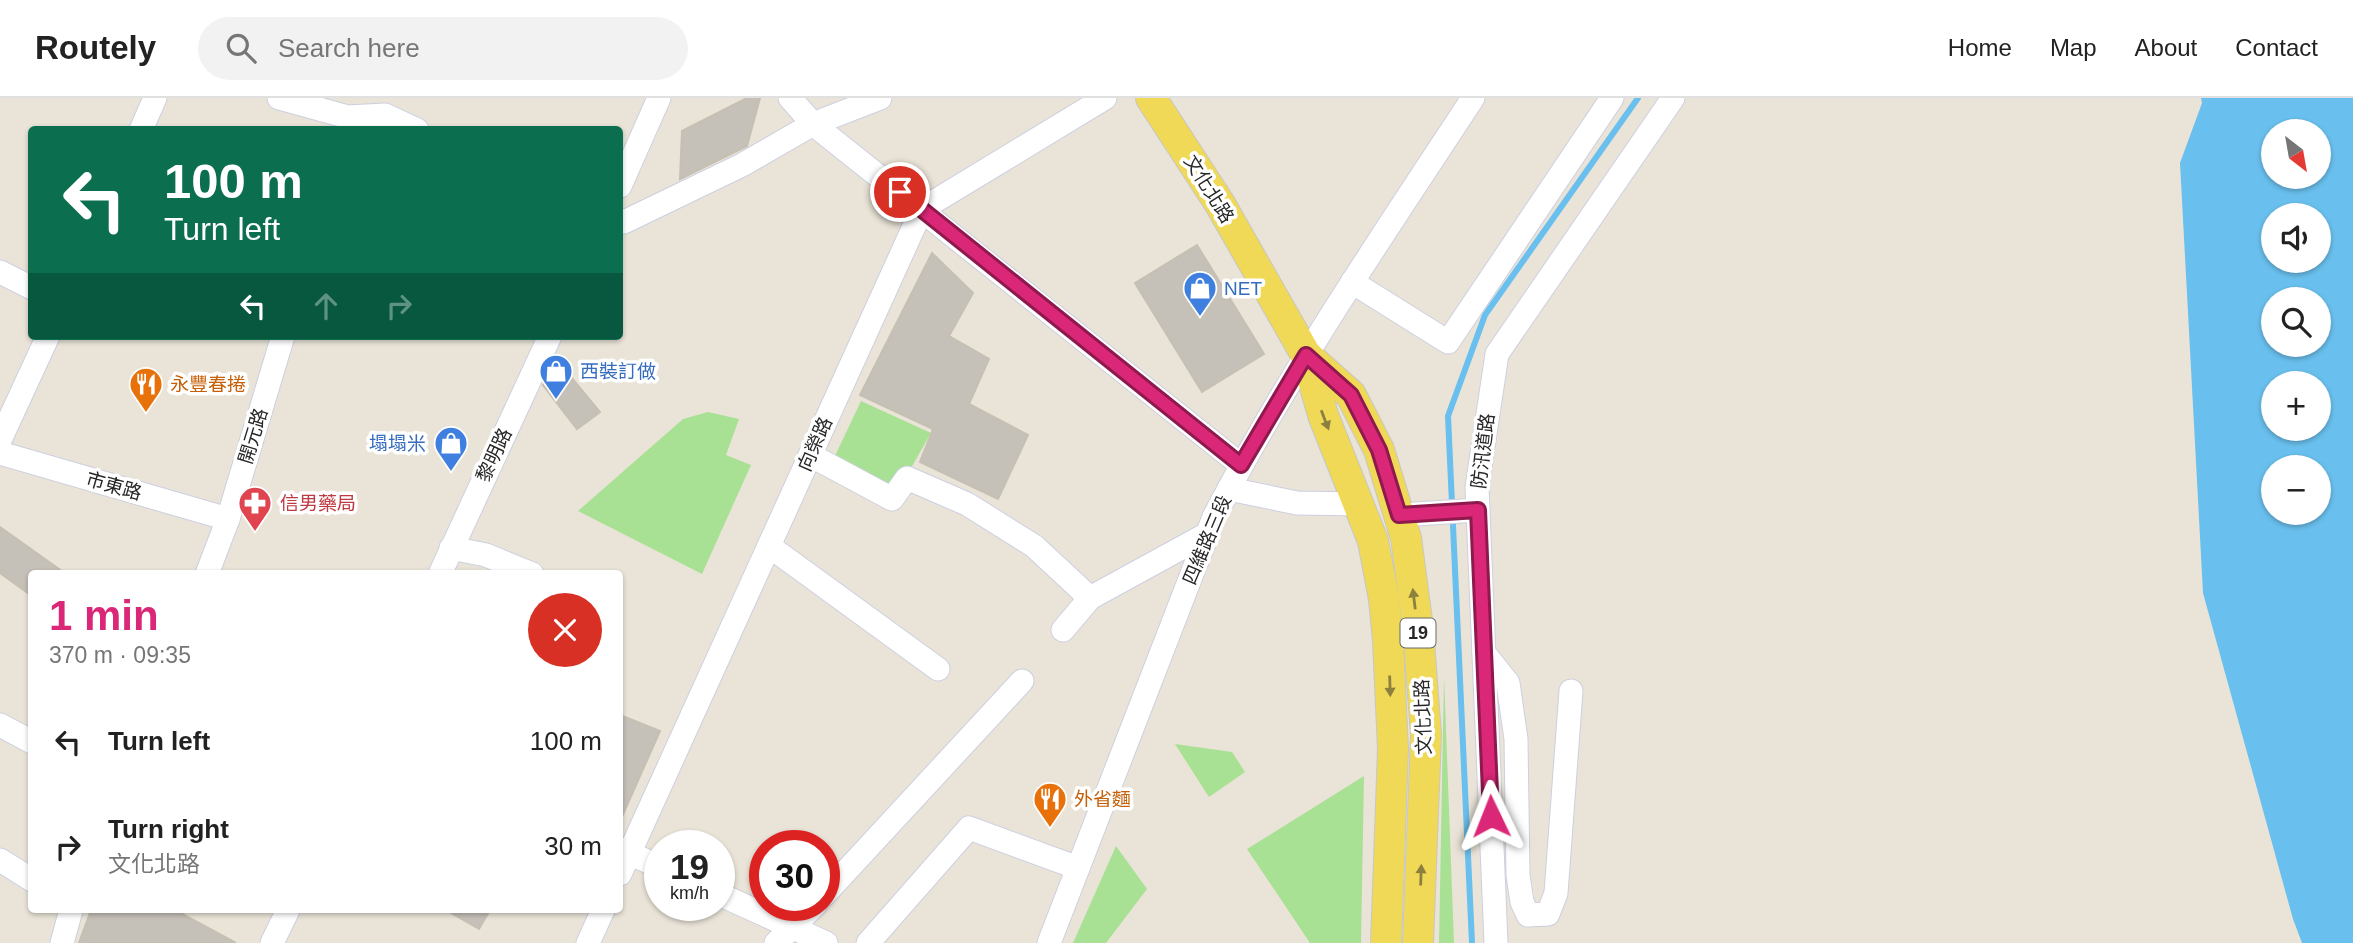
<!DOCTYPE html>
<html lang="en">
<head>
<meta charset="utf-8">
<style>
	body { margin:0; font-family:Arial,"Noto Sans TC",sans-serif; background:#f2f2f2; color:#222; height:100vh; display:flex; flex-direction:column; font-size:26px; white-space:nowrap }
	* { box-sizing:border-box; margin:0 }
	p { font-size:23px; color:#767676 }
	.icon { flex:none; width:38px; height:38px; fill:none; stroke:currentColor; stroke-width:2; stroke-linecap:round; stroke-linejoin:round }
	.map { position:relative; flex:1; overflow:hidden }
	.sheet { position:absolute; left:28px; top:472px; width:595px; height:343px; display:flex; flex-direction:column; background:#fff; border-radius:7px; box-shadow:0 2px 5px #0004 }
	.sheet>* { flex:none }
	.banner { position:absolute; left:28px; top:28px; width:595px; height:214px; border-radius:7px; box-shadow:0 2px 5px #0004; background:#0b6e4f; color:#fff; overflow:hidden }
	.needle { width:46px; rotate:149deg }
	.fabs { position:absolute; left:2261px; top:21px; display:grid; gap:14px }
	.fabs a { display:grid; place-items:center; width:70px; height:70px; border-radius:50%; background:#fff; box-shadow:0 2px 5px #0004; font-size:35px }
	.speed { position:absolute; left:644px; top:732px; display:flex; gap:14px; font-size:35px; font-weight:700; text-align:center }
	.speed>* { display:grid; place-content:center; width:91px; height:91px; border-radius:50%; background:#fff; box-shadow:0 2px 5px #0004; line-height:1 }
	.speed small { font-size:18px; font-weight:400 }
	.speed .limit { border:10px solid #d22; background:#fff; color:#111 }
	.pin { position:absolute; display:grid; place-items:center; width:60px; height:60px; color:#fff; margin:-30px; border:4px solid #fff; border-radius:50%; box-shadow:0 2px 7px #0007 }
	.me { position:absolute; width:77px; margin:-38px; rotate:358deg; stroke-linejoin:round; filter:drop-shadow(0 0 5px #0008) }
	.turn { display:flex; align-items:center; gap:24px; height:147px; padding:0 21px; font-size:32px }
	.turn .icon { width:91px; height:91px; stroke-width:2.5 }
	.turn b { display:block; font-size:49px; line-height:60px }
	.lanes { display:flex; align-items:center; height:66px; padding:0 21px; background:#0003; justify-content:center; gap:35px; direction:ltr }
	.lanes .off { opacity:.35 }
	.round { display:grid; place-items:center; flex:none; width:74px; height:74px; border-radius:37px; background:#f2f2f2 }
	.summary { display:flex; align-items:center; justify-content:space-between; height:119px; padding:0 21px }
	h1 { font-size:42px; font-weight:700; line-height:52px; color:#db2777 }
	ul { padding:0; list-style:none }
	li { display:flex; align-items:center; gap:21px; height:105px; padding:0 21px }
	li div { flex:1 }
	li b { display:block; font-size:26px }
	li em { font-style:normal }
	header { display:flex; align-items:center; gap:42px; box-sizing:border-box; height:98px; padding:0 35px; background:#fff; border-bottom:2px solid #e0e0e0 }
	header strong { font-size:33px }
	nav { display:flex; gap:38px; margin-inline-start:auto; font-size:24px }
	.search { width:490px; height:63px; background:#f2f2f2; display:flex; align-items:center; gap:18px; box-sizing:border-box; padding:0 24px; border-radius:38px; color:#767676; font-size:26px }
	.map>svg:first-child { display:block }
	.green { fill:#a8e193 }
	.water { fill:#69bfed; fill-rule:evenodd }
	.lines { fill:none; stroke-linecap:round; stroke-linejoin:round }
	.stream { stroke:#69bfed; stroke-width:6 }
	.building { fill:#c5c0b8; stroke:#c5c0b2; stroke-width:2 }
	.minor-casing { stroke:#cdcfe0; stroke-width:25 }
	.major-casing { stroke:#c7c7c7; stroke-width:32 }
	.minor { stroke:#fff; stroke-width:23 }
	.major { stroke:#f0d957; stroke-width:30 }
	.oneway { fill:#8c803f }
	.route-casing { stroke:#8e194d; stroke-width:18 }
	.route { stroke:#db2777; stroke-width:12 }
	.labels { text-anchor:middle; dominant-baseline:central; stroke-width:7; stroke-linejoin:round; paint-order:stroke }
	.shield { fill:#fff; stroke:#686868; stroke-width:2 }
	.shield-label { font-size:18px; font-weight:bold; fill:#272727 }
	.street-label { font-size:19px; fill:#272727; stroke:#fff }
	.shop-label { font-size:19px; fill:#366cbe; stroke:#fff; text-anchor:start }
	.food-label { font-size:19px; fill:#c56008; stroke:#fff; text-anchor:start }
	.health-label { font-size:19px; fill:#be3a42; stroke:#fff; text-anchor:start }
</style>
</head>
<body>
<header>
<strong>Routely</strong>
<div class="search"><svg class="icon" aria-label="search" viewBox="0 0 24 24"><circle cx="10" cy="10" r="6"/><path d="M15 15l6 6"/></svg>Search here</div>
<nav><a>Home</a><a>Map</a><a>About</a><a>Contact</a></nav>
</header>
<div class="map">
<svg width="2353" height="845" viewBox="0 0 2353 845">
	<rect width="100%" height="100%" fill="#eae4d8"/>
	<g class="green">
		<polygon points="861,303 931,335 895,398 834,360"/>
		<polygon points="708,314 739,321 726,357 751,367 702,476 578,413 683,321"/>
		<polygon points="1444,578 1454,845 1439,845"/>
		<polygon points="1175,646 1232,654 1245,674 1209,699"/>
		<polygon points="1364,678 1361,845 1310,845 1247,751"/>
		<polygon points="1116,748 1147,791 1106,845 1073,845"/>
	</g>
	<path class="water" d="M2201,0h152v845h-51l-9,-24 -90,-326 -23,-430 22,-60zM2273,33h46v46h-46zM2319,117v46h-46v-46zM2319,201v46h-46v-46zM2273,285h46v46h-46zM2273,369h46v46h-46z"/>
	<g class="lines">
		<polyline class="stream" points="1472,845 1448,318 1485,217 1638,0"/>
	</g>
	<g class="building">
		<polygon points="747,0 760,0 747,48 680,81 682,33"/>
		<polygon points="1197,147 1264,256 1202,294 1135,185"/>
		<polygon points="932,155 973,195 949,238 989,261 969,306 1028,337 998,401 920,364 933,331 860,297"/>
		<polygon points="555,260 600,314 577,331 543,287"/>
		<polygon points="0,429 66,476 32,476 32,498 0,475"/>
		<polygon points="620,617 660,633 620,723"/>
		<polygon points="91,812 175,812 236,845 79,845"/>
		<polygon points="446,812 490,812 479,831"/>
	</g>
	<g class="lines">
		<defs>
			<g id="minor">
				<polyline points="279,0 348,19 385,17 417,32"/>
				<polyline points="790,0 813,26 1241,367"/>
				<polyline points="141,32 155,0"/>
				<polyline points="620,88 659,0"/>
				<polyline points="620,122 624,124 742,67 813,26 880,0"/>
				<polyline points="0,174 32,190"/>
				<polyline points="1352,184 1448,244 1612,0"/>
				<polyline points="0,342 48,238"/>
				<polyline points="0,355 228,421"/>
				<polyline points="810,357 892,401 907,380 967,406 1034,448 1090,500"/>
				<polyline points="1229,391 1297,405 1359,406"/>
				<polyline points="1400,417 1478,412"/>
				<polyline points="769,448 938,571"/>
				<polyline points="451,450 486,457 532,476"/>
				<polyline points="207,476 228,421 283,238"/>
				<polyline points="440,476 550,238"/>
				<polyline points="1063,532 1090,500 1207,436"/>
				<polyline points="1484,555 1508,585 1516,641 1518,777 1522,804 1528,817 1548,816 1556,795 1571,593"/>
				<polyline points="0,627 32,644"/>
				<polyline points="620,751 660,769"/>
				<polyline points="0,762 32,782"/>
				<polyline points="620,776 922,111 1105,0"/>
				<polyline points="719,796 826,845"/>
				<polyline points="824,797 1022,583"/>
				<polyline points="62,845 71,812"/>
				<polyline points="272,845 288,812"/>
				<polyline points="588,845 603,812"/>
				<polyline points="776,845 815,807"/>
				<polyline points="868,845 969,730 1078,770"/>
				<path d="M1049,845l165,-426c76,-146 169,-282 259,-419"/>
				<polyline points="1496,845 1477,389 1497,256 1673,0"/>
			</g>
			<g id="major">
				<polyline points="1151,0 1220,106 1306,257 1323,317 1373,443 1384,501 1388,543 1393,651 1386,845"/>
				<polyline points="1306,257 1351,297 1379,352 1406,440 1418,530 1426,637 1418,845"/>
			</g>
		</defs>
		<use href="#minor" class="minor-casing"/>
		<use href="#major" class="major-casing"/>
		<use href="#minor" class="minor"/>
		<use href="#major" class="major"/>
	</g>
	<defs><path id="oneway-solid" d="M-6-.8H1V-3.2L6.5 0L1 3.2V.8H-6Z" transform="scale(1.75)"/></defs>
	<g class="oneway">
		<use href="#oneway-solid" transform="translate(1325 322) rotate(69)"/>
		<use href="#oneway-solid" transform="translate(1414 501) rotate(-97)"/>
		<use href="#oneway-solid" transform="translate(1390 588) rotate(88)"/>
		<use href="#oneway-solid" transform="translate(1421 777) rotate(-88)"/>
	</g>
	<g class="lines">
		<defs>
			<polyline id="route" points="900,94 1241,367 1306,257 1351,297 1379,352 1399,417 1478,412 1491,718"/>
		</defs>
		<use href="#route" class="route-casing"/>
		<use href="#route" class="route"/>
	</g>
	<defs>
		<symbol id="shop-pin" viewBox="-11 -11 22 30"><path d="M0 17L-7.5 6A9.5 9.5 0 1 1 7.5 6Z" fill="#3f7fe0" stroke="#fff"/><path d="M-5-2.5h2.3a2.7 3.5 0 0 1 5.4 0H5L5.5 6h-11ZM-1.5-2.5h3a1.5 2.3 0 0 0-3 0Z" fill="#fff"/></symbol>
		<symbol id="restaurant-pin" viewBox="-11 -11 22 30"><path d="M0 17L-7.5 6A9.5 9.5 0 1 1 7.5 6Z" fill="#e8710a" stroke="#fff"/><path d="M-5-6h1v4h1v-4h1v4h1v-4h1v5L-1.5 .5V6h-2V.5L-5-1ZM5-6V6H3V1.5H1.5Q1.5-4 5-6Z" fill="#fff"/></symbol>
		<symbol id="pharmacy-pin" viewBox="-11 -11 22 30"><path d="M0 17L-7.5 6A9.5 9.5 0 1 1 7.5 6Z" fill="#e0444e" stroke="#fff"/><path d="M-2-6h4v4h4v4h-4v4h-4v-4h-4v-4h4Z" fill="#fff"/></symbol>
	</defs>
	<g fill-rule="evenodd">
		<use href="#shop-pin" x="1181" y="171" width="38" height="52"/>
		<use href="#shop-pin" x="537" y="254" width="38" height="52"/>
		<use href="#restaurant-pin" x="127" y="267" width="38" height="52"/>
		<use href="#shop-pin" x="432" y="326" width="38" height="52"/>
		<use href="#pharmacy-pin" x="236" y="386" width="38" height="52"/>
		<use href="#restaurant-pin" x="1031" y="682" width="38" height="52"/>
	</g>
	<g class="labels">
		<rect class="shield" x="1400.5" y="520.5" width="35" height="29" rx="5"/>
		<g class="shield-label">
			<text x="1418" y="535">19</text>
		</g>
		<g class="street-label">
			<text transform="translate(1209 91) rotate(58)">文化北路</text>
			<text transform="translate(253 338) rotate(-73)">開元路</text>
			<text transform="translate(815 346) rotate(-66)">向榮路</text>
			<text transform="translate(1483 353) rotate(-83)">防汛道路</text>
			<text transform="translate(494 357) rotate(-65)">黎明路</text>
			<text transform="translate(114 388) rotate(16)">市東路</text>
			<text transform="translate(1207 442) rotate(-67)">四維路三段</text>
			<text transform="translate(1423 619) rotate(-92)">文化北路</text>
		</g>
		<g class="shop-label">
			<text x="1224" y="190">NET</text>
			<text x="580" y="273">西裝訂做</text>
			<text x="426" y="345" text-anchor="end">塌塌米</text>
		</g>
		<g class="food-label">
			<text x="170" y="286">永豐春捲</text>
			<text x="1074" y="701">外省麵</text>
		</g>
		<g class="health-label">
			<text x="280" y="405">信男藥局</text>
		</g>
	</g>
</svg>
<div class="fabs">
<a><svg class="needle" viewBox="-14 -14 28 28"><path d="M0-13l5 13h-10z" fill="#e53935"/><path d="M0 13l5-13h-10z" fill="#767676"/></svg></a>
<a><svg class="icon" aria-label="sound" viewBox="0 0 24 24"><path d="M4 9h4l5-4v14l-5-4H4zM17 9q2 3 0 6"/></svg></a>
<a><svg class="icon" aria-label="search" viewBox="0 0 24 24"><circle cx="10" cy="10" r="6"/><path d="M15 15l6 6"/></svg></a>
<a>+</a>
<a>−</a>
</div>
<div class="speed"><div>19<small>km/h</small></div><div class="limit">30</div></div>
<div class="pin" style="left:900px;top:94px;background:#d93025"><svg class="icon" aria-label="arrive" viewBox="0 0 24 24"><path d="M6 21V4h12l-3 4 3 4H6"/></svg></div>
<svg class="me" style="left:1491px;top:718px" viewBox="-20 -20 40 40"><path d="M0-17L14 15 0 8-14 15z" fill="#db2777" stroke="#fff" stroke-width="4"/></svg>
<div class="banner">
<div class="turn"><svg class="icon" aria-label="left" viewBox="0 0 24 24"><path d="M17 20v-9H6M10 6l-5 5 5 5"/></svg><div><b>100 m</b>Turn left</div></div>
<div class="lanes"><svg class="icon" aria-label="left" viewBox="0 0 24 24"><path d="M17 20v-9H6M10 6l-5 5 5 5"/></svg><svg class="icon off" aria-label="ahead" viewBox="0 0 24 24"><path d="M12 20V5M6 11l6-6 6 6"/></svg><svg class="icon off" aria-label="right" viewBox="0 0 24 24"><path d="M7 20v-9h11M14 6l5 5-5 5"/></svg></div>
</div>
<section class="sheet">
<div class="summary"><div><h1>1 min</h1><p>370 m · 09:35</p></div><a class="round" style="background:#d93025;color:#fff"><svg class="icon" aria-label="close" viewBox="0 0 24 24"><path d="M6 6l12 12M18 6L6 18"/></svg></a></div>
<ul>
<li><svg class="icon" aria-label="left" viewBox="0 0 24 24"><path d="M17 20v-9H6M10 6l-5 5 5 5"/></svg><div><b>Turn left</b></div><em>100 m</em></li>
<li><svg class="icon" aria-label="right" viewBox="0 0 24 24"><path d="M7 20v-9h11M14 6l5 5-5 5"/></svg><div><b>Turn right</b><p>文化北路</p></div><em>30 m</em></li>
</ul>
</section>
</div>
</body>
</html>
